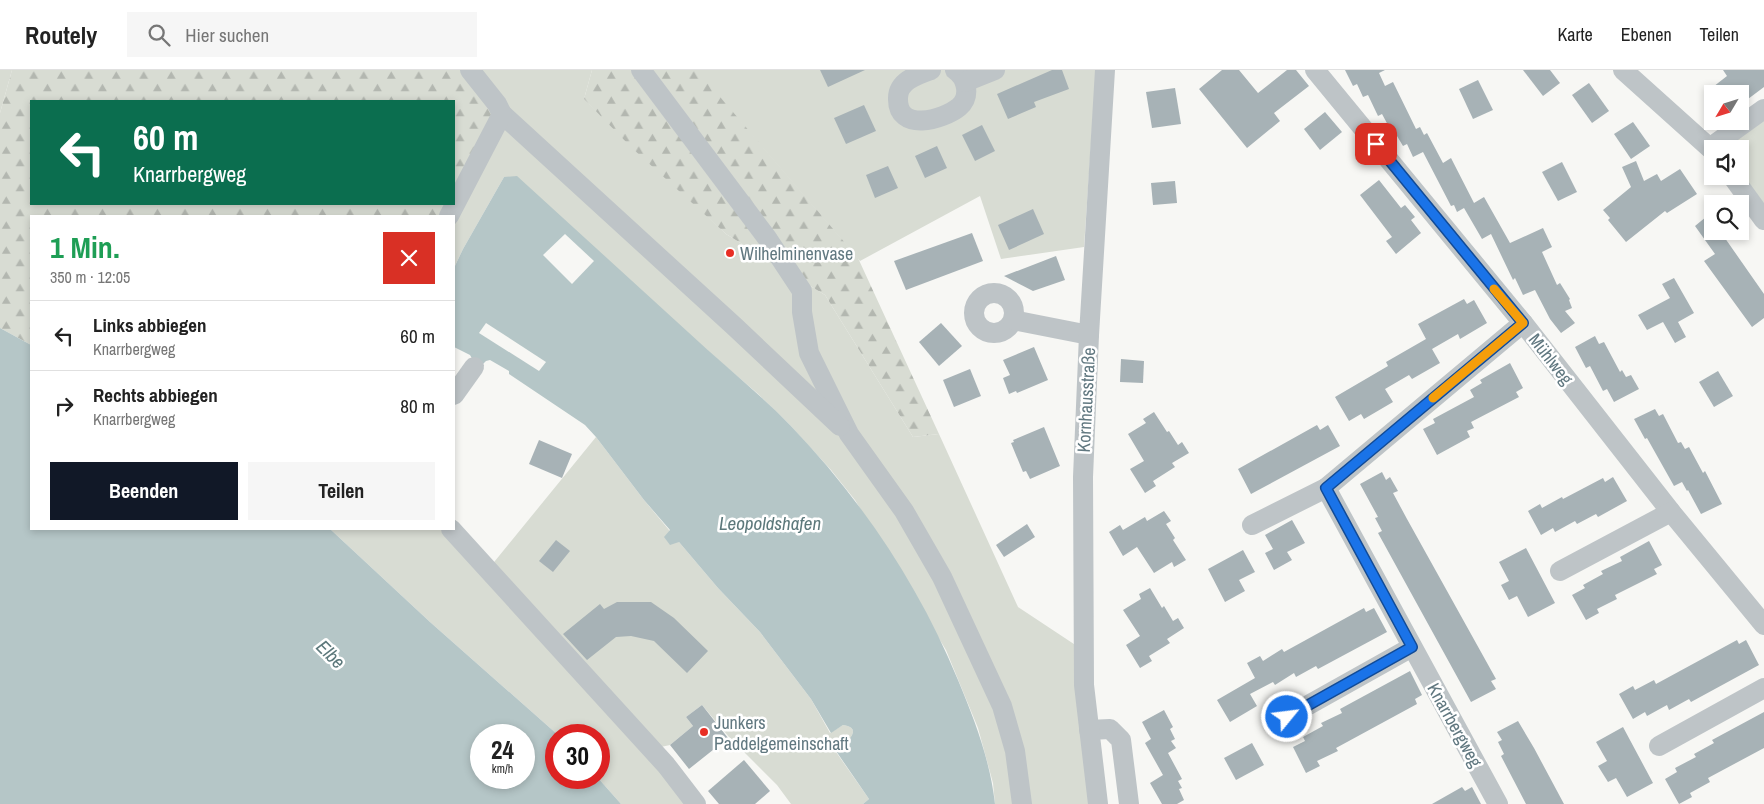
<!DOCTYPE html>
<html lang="de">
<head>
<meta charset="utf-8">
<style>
	body { margin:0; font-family:"Archivo Narrow",sans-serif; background:#f6f6f6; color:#222; height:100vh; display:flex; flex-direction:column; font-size:19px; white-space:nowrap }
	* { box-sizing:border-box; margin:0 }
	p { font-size:16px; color:#767676 }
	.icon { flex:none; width:28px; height:28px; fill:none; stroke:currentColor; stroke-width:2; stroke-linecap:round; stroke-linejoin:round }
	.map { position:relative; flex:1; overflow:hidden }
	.details { position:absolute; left:30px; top:145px; width:425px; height:315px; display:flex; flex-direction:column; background:#fff; border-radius:0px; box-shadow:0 2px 8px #0003 }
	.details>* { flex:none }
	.hud { position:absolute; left:30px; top:30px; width:425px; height:105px; border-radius:0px; box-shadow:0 2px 8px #0003; background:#0b6e4f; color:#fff; overflow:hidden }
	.needle { width:32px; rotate:232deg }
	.buttons { position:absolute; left:1704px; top:15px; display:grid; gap:10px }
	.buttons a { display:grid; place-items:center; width:45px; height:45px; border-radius:0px; background:#fff; box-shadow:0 2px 8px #0003; font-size:25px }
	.speed { position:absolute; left:470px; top:654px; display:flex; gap:10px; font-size:25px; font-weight:700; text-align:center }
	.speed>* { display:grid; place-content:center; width:65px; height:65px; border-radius:50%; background:#fff; box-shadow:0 2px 8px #0003; line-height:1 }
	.speed small { font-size:12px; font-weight:400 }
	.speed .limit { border:8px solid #d22; background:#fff; color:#111 }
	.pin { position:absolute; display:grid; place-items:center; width:42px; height:42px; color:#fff; margin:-21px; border-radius:10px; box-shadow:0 2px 8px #0006 }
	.me { position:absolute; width:55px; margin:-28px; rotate:61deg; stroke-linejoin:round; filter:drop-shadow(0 0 4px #0008) }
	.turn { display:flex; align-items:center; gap:18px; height:105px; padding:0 20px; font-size:22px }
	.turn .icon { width:65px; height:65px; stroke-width:2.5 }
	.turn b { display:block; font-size:35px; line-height:42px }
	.round { display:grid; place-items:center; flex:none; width:52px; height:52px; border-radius:0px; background:#f6f6f6 }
	.overview { display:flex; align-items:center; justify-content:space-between; height:85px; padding:0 20px }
	h1 { font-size:30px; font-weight:700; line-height:38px; color:#1e9e55 }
	.primary-button { display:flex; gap:10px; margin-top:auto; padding:10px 20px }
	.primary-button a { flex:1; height:58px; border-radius:0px; background:#111827; color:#fff; font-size:20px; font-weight:700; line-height:58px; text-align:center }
	.primary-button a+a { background:#f6f6f6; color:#222 }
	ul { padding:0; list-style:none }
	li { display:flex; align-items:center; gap:15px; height:70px; padding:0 20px; border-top:1px solid #e0e0e0 }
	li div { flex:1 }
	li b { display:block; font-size:19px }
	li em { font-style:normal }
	header { display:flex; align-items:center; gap:30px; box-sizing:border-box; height:70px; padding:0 25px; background:#fff; border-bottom:1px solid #e0e0e0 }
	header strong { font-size:24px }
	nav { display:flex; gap:28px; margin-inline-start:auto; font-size:18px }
	.search { width:350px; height:45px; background:#f6f6f6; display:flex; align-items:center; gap:12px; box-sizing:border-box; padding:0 18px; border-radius:0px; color:#767676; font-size:19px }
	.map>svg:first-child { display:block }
	.green { fill:#d8dcd3 }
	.forest { fill:url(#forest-firs) }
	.water { fill:#b5c6c7; fill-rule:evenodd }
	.pier { fill:#f7f7f4 }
	.building { fill:#a7b2b6 }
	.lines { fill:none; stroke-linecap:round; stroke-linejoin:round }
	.minor { stroke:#bec4c7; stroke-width:20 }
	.route-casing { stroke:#114b97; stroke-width:12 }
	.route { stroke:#1a73e8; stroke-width:9 }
	.slow { stroke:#f59e0b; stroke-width:9 }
	.poi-dot { fill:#e82e24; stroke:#fff; stroke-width:2 }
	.labels { text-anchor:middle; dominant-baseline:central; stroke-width:5; stroke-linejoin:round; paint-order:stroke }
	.poi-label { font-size:18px; fill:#617880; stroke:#fff; text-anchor:start }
	.street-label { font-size:18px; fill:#617880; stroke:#fff }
	.water-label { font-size:19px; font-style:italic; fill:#5c787b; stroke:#fff }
</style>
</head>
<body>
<header>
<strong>Routely</strong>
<div class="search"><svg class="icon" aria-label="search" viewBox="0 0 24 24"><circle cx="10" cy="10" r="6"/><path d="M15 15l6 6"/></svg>Hier suchen</div>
<nav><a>Karte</a><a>Ebenen</a><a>Teilen</a></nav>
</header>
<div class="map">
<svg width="1764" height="734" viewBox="0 0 1764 734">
	<defs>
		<pattern id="forest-firs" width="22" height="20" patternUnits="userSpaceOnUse" patternTransform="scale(1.25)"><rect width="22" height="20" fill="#d8dcd3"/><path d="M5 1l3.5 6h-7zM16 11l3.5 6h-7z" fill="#b3b7b0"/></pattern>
	</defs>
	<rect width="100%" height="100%" fill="#f7f7f4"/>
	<g class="green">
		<polygon points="0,0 12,0 0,43"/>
		<polygon points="474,0 592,0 584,29 726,164 825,225 913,367 939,364 1018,537 1089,584 1107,734 995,734 993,713 978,658 946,580 855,430 831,400 789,354 757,323 504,107 463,179 454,198 454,134"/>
		<polygon points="696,0 1096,0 1084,177 1001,189 980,126 860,191"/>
		<polygon points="1764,44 1764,141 1740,106 1740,79 1723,79"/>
		<path d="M596,367l48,63 35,42 39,46 42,44 51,67 19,34 13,-8c23,3 0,21 -7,27l33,47 -6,5h-72l-14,-19 -48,-48 -27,-32 -16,12 7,9 -23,19 -23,5 42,54h-68l-23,-26 1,-43h-41l-128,-113 -100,-93h117l39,43z"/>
	</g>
	<g class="forest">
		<polygon points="12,0 474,0 501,32 454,125 454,31 31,31 31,134 450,134 443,146 31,146 31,275 0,258 0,43"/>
		<polygon points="592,0 697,0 858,188 939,364 913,367 825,225 726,164 632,78 584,29"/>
	</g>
	<g class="water">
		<path d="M517,106c57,52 114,104 171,156 33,31 70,60 102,93 71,74 129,160 168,255 17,41 32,80 37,124h-132l6,-5 -33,-48c7,-5 30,-23 7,-26l-12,8 -20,-34 -51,-67 -42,-44 -39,-46 -9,3 -6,-8 6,-7 -26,-30 -48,-63 -11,-12 -76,-51v-3l-19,-11 -4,1 -8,8 -8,-14 -16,-8v-79l9,-19 41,-72z"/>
		<path d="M0,258l31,17v184h299l100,93 128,113h-2v43h42l23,26h-621zM481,665h43v43h-43z"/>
	</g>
	<g class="pier">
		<polygon points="565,164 594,191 572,214 543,185"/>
		<polygon points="486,253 546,292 539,301 479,263"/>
	</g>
	<g class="building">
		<polygon points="820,0 865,0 828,17"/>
		<polygon points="1052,0 1062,0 1069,19 1034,32 1036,37 1008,49 997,24"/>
		<polygon points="1222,0 1239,0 1258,23 1287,0 1296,0 1309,16 1274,43 1280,51 1247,78 1199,19"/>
		<polygon points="1345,0 1385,0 1379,3 1385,16 1393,12 1416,59 1420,57 1424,65 1427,63 1443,93 1451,88 1474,133 1484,127 1510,173 1543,158 1552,177 1542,182 1557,215 1560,213 1570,229 1569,230 1572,238 1565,241 1575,253 1561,263 1550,249 1535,220 1523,225 1515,208 1513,210 1491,164 1482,169 1464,138 1457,142 1454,135 1451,136 1423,82 1413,87 1407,74 1403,76 1391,56 1389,57 1382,44 1378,46 1368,25 1363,27 1357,14 1353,16"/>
		<polygon points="1523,0 1550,0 1560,13 1543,26"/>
		<polygon points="1723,0 1764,0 1764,17 1740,35 1740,24 1704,24 1727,6"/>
		<polygon points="1478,10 1493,40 1473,49 1459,19"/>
		<polygon points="1589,13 1609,41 1592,53 1572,25"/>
		<polygon points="1175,18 1181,54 1152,58 1146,22"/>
		<polygon points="864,35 876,61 846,74 834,48"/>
		<polygon points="1325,42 1342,62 1320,80 1304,59"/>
		<polygon points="1633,52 1650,76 1631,89 1614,64"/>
		<polygon points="982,55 995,81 975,91 962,65"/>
		<polygon points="937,76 947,98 925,108 915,86"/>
		<polygon points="1636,91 1644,111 1657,104 1661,111 1680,99 1697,124 1667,143 1665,141 1626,172 1608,150 1610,148 1603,140 1631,117 1622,97"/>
		<polygon points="1562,92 1577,122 1558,131 1542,102"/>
		<polygon points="888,96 898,118 875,128 866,105"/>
		<polygon points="1379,110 1401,138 1405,135 1415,147 1411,150 1421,163 1396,184 1386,171 1392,167 1360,125"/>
		<polygon points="1175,111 1177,133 1153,135 1151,113"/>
		<polygon points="1033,139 1044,164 1009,180 998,155"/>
		<polygon points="1712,142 1712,161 1720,161 1764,224 1764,248 1752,257 1704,191 1715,184 1695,156"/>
		<polygon points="972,163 983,191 906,220 894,191"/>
		<polygon points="1056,186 1065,210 1033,221 1004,206"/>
		<polygon points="1674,208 1694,243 1678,252 1686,267 1675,273 1663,252 1647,260 1638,245 1670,228 1662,214"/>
		<polygon points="1464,229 1467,234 1474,230 1487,253 1460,269 1458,264 1432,279 1440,293 1412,309 1409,305 1385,319 1393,332 1364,349 1361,344 1349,351 1335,327 1388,296 1386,292 1426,269 1418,254"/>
		<polygon points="941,253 962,276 939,296 919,272"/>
		<polygon points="1595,266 1599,274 1604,272 1620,302 1622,300 1626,307 1631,305 1639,319 1614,332 1607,319 1603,321 1590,296 1586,298 1575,277"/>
		<polygon points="1034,277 1048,310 1017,323 1016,321 1009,324 1003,308 1010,305 1003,290"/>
		<polygon points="1121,289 1144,291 1143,313 1120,312"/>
		<polygon points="1510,293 1523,318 1516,322 1519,327 1471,352 1474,358 1467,361 1470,367 1437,385 1423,359 1435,353 1433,349 1474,327 1470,320 1482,313 1480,310"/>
		<polygon points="970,299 981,326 954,337 943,310"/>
		<polygon points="1718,301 1733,326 1714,337 1699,312"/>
		<polygon points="1655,339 1659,346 1663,344 1678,373 1681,372 1685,379 1689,377 1703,403 1705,401 1722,434 1701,444 1688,420 1687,421 1682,412 1674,416 1647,368 1645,369 1634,349"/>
		<polygon points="1154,342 1167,362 1169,361 1178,375 1182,372 1189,383 1172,393 1175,397 1153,411 1156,416 1145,423 1130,399 1144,391 1128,364 1146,353 1143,349"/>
		<polygon points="1317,355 1320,360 1328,355 1340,376 1251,424 1238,399"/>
		<polygon points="1044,357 1060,396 1030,409 1026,401 1023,402 1011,373 1014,372 1013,370"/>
		<polygon points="539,370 572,384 562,408 529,394"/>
		<polygon points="1382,402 1386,410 1390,407 1398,421 1393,423 1407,449 1496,609 1491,611 1496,619 1471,632 1378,463 1382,461 1375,448 1378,447 1360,414"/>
		<polygon points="1613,407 1627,431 1598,447 1596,444 1577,454 1575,451 1555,462 1553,458 1541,465 1528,441 1540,434 1542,438 1562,427 1563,429 1603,408 1605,412"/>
		<polygon points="1164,441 1171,451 1166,454 1175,468 1173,470 1186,490 1174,497 1172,492 1154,503 1137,477 1123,486 1109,462 1120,455 1123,460 1145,447 1147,451"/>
		<polygon points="1292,450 1305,473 1287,482 1292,490 1274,500 1265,483 1273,479 1265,465"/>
		<polygon points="1027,454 1035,467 1004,487 996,475"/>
		<polygon points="556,470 570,481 553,502 539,491"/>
		<polygon points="1649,471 1662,495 1654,499 1657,504 1615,525 1617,529 1597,539 1599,543 1586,550 1572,525 1585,518 1583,515 1603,504 1601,501 1622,491 1620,487"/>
		<polygon points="1526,478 1555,533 1528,547 1517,526 1509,530 1501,515 1509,511 1499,492"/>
		<polygon points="1243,480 1255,502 1239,510 1245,521 1225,532 1208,499"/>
		<polygon points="1150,518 1162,538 1164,536 1173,551 1178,548 1184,558 1167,569 1170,573 1149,586 1152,591 1140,598 1126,575 1140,566 1123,540 1141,529 1139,524"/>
		<polygon points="617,532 651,532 674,548 708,581 687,603 654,571 631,566 616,567 587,590 563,564 600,534 604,539"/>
		<polygon points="1364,538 1366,542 1374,538 1387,562 1318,599 1316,596 1296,607 1294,603 1275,615 1273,612 1250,624 1257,636 1230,652 1217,630 1255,608 1247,593 1260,586 1263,591 1282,579 1284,582"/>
		<polygon points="1737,570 1739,574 1746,570 1759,595 1691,632 1689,629 1669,640 1667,635 1647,646 1645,642 1633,649 1619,624 1633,616 1635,620 1654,610 1656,614"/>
		<polygon points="1410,601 1422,625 1415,629 1417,634 1336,678 1338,681 1317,691 1320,696 1306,703 1293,677 1305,671 1303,667 1323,656 1321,653 1342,643 1340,639"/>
		<polygon points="702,635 728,668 689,699 670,675 693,656 686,647"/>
		<polygon points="1164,640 1173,657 1170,659 1175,669 1171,671 1176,678 1168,683 1182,709 1178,711 1182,718 1179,719 1184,730 1177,734 1162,734 1150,713 1163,705 1145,673 1151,669 1142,652"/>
		<polygon points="1764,642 1764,678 1708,708 1710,712 1690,723 1692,727 1679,734 1665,709 1677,702 1675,698 1696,687 1694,684 1714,673 1712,670"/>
		<polygon points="1518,651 1534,678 1564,734 1526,734 1501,686 1504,684 1498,672 1502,670 1497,662"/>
		<polygon points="1623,657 1653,713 1627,727 1616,708 1608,712 1598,696 1607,691 1596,672"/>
		<polygon points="1252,673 1264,695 1236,710 1224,688"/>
		<polygon points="744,690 770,721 755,734 719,734 708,721"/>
		<polygon points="1462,717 1465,721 1472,717 1481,734 1432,734"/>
	</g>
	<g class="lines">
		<g class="minor">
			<polyline points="641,0 767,168 802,221 802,242 809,283 849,364 904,441 942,507 1002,636 1015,681 1022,734"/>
			<path d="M931,0c-14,5 -33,11 -33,28 -1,35 45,22 61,9 12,-10 8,-29 -4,-37"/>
			<polyline points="1315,0 1523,253 1671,442 1764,555"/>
			<polyline points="1623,0 1712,80"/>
			<polyline points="965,12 995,0"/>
			<polyline points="502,44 734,256 840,356"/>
			<polyline points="1711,77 1764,39"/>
			<polyline points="1732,106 1764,150"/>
			<polyline points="449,146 502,44 497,34 470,0"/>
			<circle cx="994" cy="243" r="20"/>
			<polyline points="1013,250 1089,265"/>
			<polyline points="454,325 474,297"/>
			<polyline points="1252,455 1326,418"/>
			<polyline points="451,459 666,695 696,734"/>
			<polyline points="1560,501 1671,442"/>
			<polyline points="1287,647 1412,577"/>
			<polyline points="1089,660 1110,659 1121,670 1129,734"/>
			<polyline points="1659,676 1764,618"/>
			<polyline points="1098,734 1084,615 1083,407 1089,265 1105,0"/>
			<polyline points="1498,734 1326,418 1523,253"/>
		</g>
	</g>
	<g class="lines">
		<defs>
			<polyline id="route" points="1287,647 1412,577 1326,418 1523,253 1376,74"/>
		</defs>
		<use href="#route" class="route-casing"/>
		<use href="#route" class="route"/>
		<polyline class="slow" points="1433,328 1523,253 1494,219"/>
	</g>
	<g class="poi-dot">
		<circle cx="730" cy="183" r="5"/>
		<circle cx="704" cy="662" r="5"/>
	</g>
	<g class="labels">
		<g class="poi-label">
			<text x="740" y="183">Wilhelminenvase</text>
			<text x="714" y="652">Junkers<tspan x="714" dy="21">Paddelgemeinschaft</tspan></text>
		</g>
		<g class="street-label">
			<text transform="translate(1551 289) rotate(52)">Mühlweg</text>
			<text transform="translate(1086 330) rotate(-87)">Kornhausstraße</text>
			<text transform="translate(1455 655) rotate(61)">Knarrbergweg</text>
		</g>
		<g class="water-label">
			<text x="770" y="453">Leopoldshafen</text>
			<text transform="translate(331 584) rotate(45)">Elbe</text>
		</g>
	</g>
</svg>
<div class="buttons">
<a><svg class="needle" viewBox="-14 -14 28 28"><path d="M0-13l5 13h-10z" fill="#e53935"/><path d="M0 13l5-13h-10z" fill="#767676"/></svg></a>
<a><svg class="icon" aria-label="sound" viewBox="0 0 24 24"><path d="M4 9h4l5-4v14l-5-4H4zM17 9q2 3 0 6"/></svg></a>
<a><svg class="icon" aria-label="search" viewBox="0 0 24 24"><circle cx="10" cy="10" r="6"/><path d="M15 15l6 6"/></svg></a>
</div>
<div class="speed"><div>24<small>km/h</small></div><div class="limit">30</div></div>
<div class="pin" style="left:1376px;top:74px;background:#d93025"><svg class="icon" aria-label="arrive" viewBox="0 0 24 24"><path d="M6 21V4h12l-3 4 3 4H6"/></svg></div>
<svg class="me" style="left:1287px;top:647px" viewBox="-20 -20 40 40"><circle r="17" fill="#1a73e8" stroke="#fff" stroke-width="3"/><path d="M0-11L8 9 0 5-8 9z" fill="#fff"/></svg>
<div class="hud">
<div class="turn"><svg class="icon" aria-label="left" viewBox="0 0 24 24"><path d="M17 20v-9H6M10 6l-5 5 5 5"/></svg><div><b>60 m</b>Knarrbergweg</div></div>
</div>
<section class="details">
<div class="overview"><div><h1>1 Min.</h1><p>350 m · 12:05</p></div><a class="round" style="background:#d93025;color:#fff"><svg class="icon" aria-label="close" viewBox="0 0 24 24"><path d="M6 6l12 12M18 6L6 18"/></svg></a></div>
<ul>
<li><svg class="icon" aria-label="left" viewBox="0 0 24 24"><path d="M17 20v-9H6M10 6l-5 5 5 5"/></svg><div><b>Links abbiegen</b><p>Knarrbergweg</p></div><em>60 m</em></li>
<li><svg class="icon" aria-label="right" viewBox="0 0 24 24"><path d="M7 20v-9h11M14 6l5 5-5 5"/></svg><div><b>Rechts abbiegen</b><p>Knarrbergweg</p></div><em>80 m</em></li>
</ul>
<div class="primary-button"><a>Beenden</a><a>Teilen</a></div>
</section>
</div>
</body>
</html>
